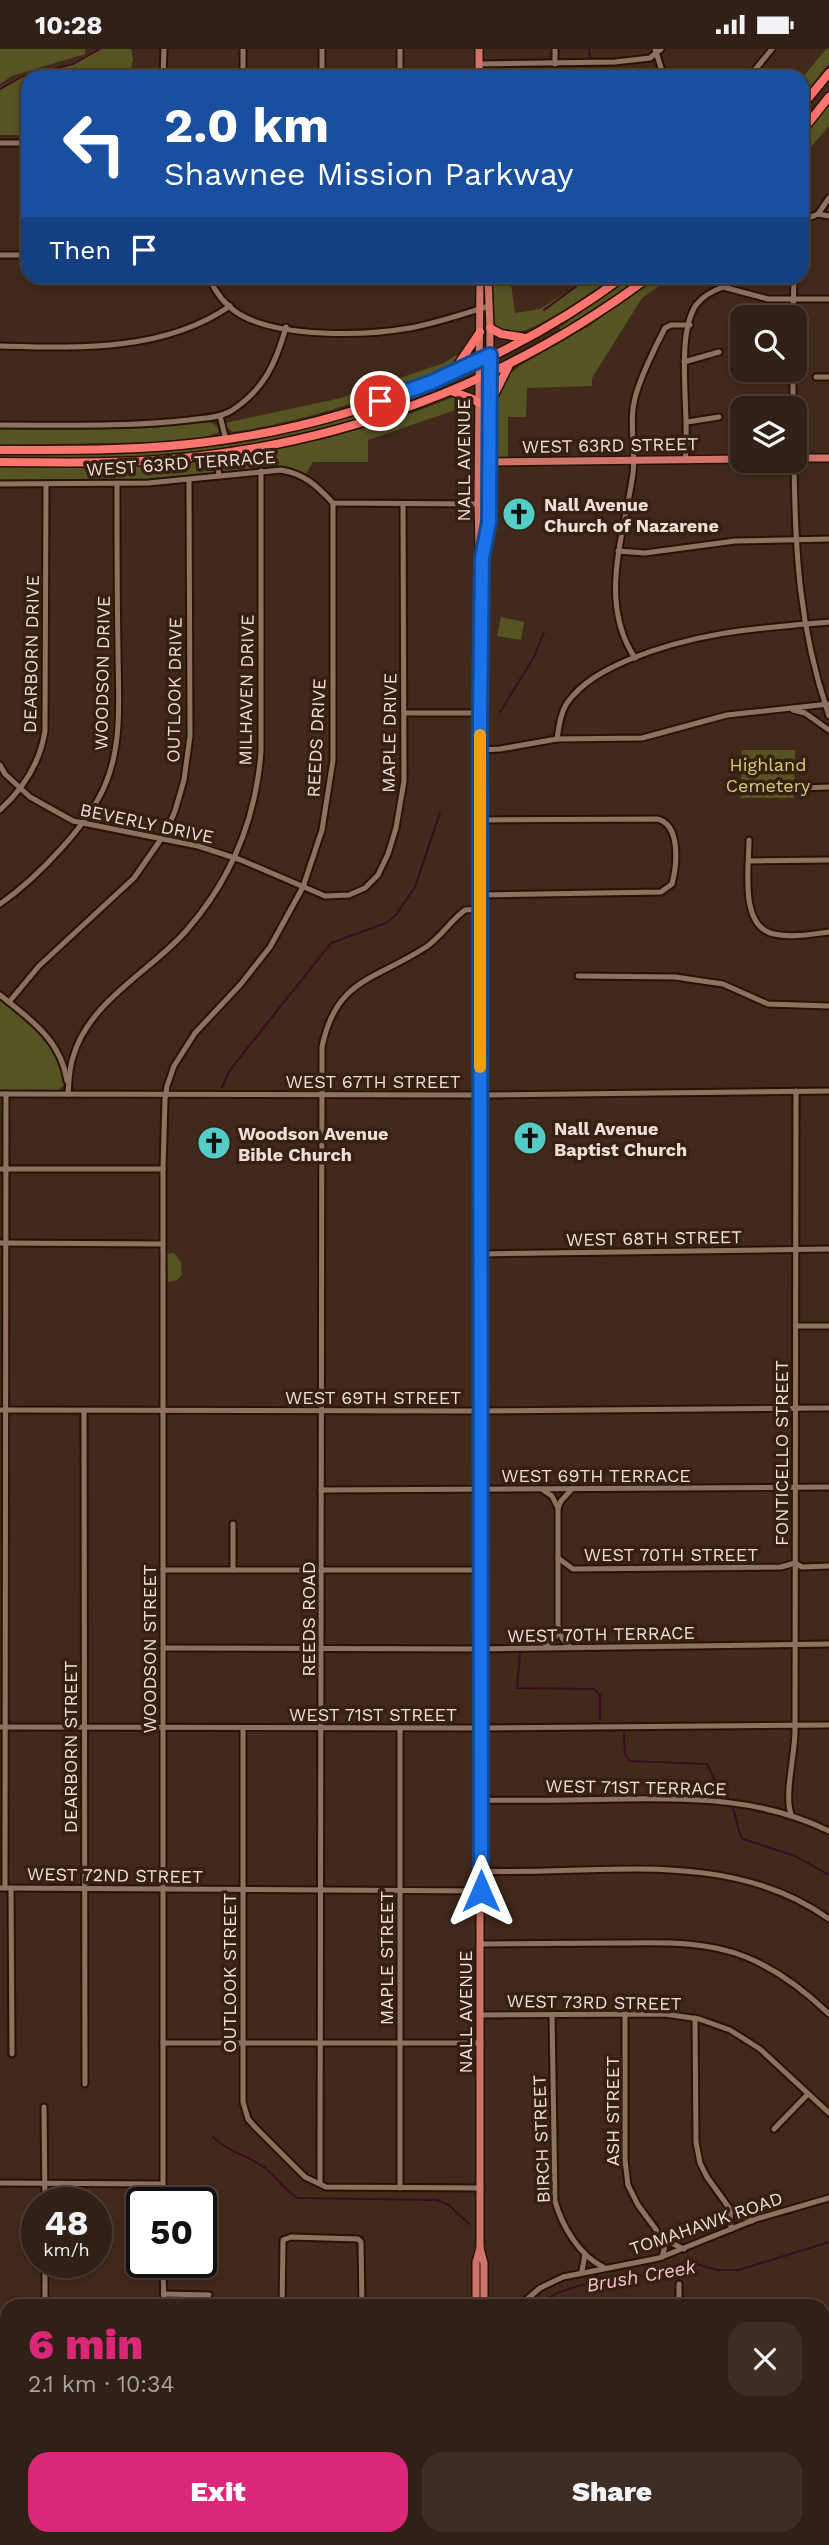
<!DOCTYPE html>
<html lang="en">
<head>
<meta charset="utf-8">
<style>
	body { margin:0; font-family:"Work Sans",sans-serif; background:#3d2d22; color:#f1f3f6; height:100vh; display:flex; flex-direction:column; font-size:26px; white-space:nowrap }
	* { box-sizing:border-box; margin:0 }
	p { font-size:23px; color:#a8a3a0 }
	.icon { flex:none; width:38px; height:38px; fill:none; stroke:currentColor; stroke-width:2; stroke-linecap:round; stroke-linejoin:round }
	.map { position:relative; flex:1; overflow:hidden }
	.panel { position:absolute; left:0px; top:2250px; width:830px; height:247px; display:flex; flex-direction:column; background:#312015; border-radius:21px 21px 0 0; box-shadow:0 4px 10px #0003,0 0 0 2px #4c3e34 }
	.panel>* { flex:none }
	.hud { position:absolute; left:21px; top:21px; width:788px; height:214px; border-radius:21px; box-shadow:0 4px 10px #0003,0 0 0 2px #4c3e34; background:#1a4fa0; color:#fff; overflow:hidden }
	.tools { position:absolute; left:730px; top:256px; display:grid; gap:14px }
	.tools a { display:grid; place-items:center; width:77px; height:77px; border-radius:14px; background:#312015; box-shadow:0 4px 10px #0003,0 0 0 2px #4c3e34; font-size:35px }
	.speed { position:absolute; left:21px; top:2138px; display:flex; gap:14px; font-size:35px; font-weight:700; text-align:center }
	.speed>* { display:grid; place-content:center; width:91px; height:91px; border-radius:50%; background:#312015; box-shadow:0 4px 10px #0003,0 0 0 2px #4c3e34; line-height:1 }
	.speed small { font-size:18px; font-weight:400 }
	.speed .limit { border:4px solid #111; border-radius:10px; background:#fff; color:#111 }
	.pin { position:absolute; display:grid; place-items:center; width:60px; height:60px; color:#fff; margin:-30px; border:4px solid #fff; border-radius:50%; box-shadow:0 2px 7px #0007 }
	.me { position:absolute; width:77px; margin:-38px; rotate:0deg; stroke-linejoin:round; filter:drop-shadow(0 0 5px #0008) }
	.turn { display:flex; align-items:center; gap:24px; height:147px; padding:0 28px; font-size:32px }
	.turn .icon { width:91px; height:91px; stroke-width:2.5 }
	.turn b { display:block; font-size:49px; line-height:60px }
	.then { display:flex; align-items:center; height:66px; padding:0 28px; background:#0003; gap:14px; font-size:26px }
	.round { display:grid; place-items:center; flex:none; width:74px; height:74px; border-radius:21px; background:#3d2d22 }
	.overview { display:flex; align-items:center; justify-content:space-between; height:119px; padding:0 28px }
	h1 { font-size:42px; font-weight:800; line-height:52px; color:#db2777 }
	.button { display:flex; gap:14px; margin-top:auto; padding:14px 28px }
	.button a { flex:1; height:80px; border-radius:21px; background:#db2777; color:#fff; font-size:28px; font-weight:800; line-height:80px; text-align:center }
	.button a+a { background:#3d2d22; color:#f1f3f6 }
	.status { display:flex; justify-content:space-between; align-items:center; height:49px; padding:0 35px; background:#312015; direction:ltr }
	.status svg { height:19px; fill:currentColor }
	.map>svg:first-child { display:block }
	.green { fill:#555422 }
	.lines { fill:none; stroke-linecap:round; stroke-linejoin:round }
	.stream { stroke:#3c0a21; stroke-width:2 }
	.minor-casing { stroke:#271205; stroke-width:9 }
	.major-casing { stroke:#271205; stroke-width:10 }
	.highway-casing { stroke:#271205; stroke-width:11 }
	.minor { stroke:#8d7262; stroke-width:5 }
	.major { stroke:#d0746a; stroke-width:7 }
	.highway { stroke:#fd756f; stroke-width:8 }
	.route-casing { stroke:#114b97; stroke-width:18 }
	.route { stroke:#1a73e8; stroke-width:12 }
	.slow { stroke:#f59e0b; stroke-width:12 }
	.labels { text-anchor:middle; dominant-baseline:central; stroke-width:7; stroke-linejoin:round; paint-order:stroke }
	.street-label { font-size:18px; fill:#eedfd6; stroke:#362012 }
	.poi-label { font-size:18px; font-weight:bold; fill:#eedfd6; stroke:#362012; text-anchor:start }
	.park-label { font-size:18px; fill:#d0cf77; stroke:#362012 }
	.water-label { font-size:19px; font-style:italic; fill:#f8c1d3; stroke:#362012 }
</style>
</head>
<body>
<div class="status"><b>10:28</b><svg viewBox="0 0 49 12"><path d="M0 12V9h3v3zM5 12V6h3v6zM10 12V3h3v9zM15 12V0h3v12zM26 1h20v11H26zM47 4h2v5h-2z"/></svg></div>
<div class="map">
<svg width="829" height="2496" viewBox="0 0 829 2496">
	<rect width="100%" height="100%" fill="#412a1c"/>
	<g class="green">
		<polygon points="0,0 85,0 85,5 12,27 0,35"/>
		<polygon points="98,0 131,0 133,10 129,28 28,28 28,86 0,86 0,38 22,26 72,14"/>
		<polygon points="826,0 829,0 829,14 802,49 802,29"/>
		<polygon points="829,56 829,77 802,108 802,89"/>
		<path d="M489,228h21l5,36 25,-4 50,-32h23c-20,14 -73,52 -95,55 -9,1 -19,-1 -25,-7z"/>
		<polygon points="630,228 642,228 561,281 559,279"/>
		<polygon points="658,228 672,228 642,249 592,329 592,337 527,339 526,368 508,368 508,409 497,408 493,398 495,356 507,327 521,316 589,277"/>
		<path d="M456,306l4,2c-16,18 -42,24 -63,31 -53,19 -108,36 -164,44l-8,-6v-3l116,-25 103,-35z"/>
		<polygon points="454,348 463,349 462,352 470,356 368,391 368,413 313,413 306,425 287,419 270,417 229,423 222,421 221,413 226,409 327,389 399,369"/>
		<path d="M398,351l1,4c-82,30 -168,48 -255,53 -48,2 -96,1 -144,1v-3c68,-1 137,1 204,-8 67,-9 130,-26 194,-47z"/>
		<polygon points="203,371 216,376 219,381 218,384 204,388 156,393 0,396 0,378"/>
		<polygon points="206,412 214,416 213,424 148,431 0,432 0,418 116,417"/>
		<polygon points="501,568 524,573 521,591 497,587"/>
		<polygon points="742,701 795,701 794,749 741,749"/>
		<path d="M0,951c30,23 61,44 64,85l-5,5h-59z"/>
		<polygon points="174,1204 181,1213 182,1226 177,1231 168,1233 167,1205"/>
	</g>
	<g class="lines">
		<g class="stream">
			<polyline points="589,0 590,8"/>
			<polyline points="590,20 591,28"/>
			<polyline points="0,40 23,27 73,15 100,0"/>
			<polyline points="544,261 589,228"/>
			<polyline points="500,663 534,608 544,583"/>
			<polyline points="222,1038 230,1021 331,894 386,874 396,866 415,838 440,764"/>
			<polyline points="520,1605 517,1639 594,1640 600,1646 600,1671"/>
			<polyline points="624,1684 625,1705 630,1712 707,1715 722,1747"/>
			<path d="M732,1757c6,12 4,26 11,33l52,17 34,19"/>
			<path d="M213,2088c17,16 31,17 48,28 14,9 20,23 37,33l139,2 12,5 20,19"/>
			<polyline points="536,2258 557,2244 581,2236 631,2229 693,2214 717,2221 739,2221 829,2193"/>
			<polyline points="0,2390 7,2393"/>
			<polyline points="246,2490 253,2496"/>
			<polyline points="293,2496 298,2490"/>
		</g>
		<defs>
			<g id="minor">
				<polyline points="555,0 555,15"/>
				<polyline points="655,0 664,28"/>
				<polyline points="479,15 615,13 650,9 661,0"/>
				<polyline points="163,28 164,0"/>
				<polyline points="243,28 243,0"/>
				<polyline points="322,28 322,0"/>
				<polyline points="400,28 400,0"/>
				<polyline points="749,28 772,0"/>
				<polyline points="0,94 28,94"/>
				<polyline points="818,165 829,149"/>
				<polyline points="802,172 818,165 829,167"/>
				<polyline points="0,206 28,206"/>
				<path d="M209,228c6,15 16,28 30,37 41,24 125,22 171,14 27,-5 53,-14 79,-22"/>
				<polyline points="793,268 794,228"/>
				<path d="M0,297c77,2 164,6 230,-40"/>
				<polyline points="684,313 719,303"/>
				<polyline points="793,320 793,359"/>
				<polyline points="816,328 829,328"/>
				<polyline points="220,367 226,391"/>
				<polyline points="687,373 719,368"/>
				<path d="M0,376c63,0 127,2 189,-5 14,-2 30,-2 42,-9 33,-21 45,-48 55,-84"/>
				<polyline points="216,405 219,427"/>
				<path d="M685,411c6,-41 -11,-122 11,-155 7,-9 16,-14 27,-18l45,12h61"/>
				<path d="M794,411c1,92 5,168 35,256"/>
				<path d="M0,435l148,-1 133,-13c24,4 36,16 52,33l145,1"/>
				<polyline points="618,502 645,504 735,492 829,490"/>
				<path d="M635,609c-38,-57 -10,-125 -2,-185 3,-23 -4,-48 1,-70 3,-19 22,-58 31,-75l6,-3h19"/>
				<polyline points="793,661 805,664 829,681"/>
				<polyline points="405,664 480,664"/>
				<path d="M557,690c2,-12 3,-25 10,-36 15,-21 38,-33 61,-43 67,-28 130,-32 201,-38"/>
				<polyline points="480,701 500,700 557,690 642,689 727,666 829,655"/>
				<polyline points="0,716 5,725 30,748 73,772 198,797 241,811 325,847 349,846 365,839 378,826 388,805 396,779 404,732 403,455"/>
				<polyline points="800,739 829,738"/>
				<path d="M0,761c24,-22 40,-47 45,-79l1,-247"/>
				<path d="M749,791c0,27 -10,87 25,94 17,4 38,0 55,-2"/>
				<polyline points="749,812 829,811"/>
				<path d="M480,846l181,-3 11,-8c5,-19 9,-60 -15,-65l-177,1"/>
				<path d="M0,855c36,-25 92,-82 107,-124 16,-41 11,-88 11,-131 -1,-55 -1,-110 -1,-165"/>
				<polyline points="578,927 675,928 723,935 768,955 829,957"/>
				<path d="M0,946c30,24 61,45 67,86"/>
				<polyline points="9,953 39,917 134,829 166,783 175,762 184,731 190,687 189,431"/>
				<polyline points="0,1045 480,1046 829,1042"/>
				<path d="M68,1045c1,-12 1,-25 5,-37 16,-56 77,-85 113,-126 45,-51 70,-113 75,-180v-280"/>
				<polyline points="0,1120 163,1120"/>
				<polyline points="0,1194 163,1195"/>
				<polyline points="480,1205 829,1200"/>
				<polyline points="796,1277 829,1277"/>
				<polyline points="0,1361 479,1362 829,1359"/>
				<polyline points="84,1362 85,2035"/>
				<polyline points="321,1441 829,1438"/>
				<polyline points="543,1441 552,1447 558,1459"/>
				<polyline points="558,1509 573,1520 781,1518 795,1514 802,1518 829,1517"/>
				<polyline points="163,1521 479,1521"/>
				<polyline points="233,1521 233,1475"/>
				<polyline points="545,1598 556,1587 558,1578"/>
				<polyline points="570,1598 562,1589 558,1578 558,1459 561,1452 572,1440"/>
				<polyline points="163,1599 479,1600 829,1595"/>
				<polyline points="0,1678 479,1679 829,1676"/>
				<polyline points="243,1679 243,2053 248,2070 256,2079 305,2128 326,2138 481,2139"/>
				<polyline points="400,1679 400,2139"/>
				<path d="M480,1751c48,1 97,0 145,-1 71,-1 139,0 204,32"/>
				<path d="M791,1765c-7,-20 4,-58 4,-83l1,-640"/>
				<path d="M481,1822c116,5 246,-25 348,48"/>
				<polyline points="0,1839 481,1842"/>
				<polyline points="5,1839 6,1045"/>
				<polyline points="11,1839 12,2005"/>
				<path d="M480,1895c45,0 90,-1 134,-1 45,0 90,-3 132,14 32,13 58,33 83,57"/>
				<polyline points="480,1966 665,1965 699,1970 730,1981 760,2000 829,2064"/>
				<path d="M552,1966l3,186c7,25 24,54 48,66"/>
				<polyline points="625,1966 625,2111 628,2136 638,2156 663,2190 684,2200"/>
				<polyline points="695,1969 696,2093 700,2114 707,2128 730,2160 752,2172"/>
				<polyline points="163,1994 481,1994"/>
				<polyline points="44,2058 45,2154"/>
				<polyline points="774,2080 808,2045"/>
				<polyline points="0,2134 163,2135"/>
				<path d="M320,2135l2,-1137c14,-69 54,-67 104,-100 15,-10 24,-26 39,-37l15,-1"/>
				<polyline points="163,2154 163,1120 165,1051 167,1037 174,1017 195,984 240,936 270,898 303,838 322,781 333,711 333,454"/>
				<polyline points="730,2160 731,2180"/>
				<polyline points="201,2183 209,2183"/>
				<polyline points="662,2208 665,2197 663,2190"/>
				<polyline points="45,2214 45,2258"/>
				<polyline points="163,2214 164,2258"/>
				<polyline points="582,2222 585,2205"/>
				<polyline points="679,2235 679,2258"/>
				<polyline points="164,2245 209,2246"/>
				<polyline points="282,2258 283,2191 291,2188 358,2190 361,2193 362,2258"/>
				<polyline points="518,2258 540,2239 563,2228 659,2209 756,2170 829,2149"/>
				<polyline points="0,2432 7,2435"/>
				<polyline points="152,2490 167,2496"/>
				<polyline points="231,2496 237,2490"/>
				<polyline points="353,2496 359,2490"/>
				<polyline points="407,2496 407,2490"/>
				<polyline points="638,2496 638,2490"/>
				<polyline points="758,2496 759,2490"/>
			</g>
			<g id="major">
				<polyline points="479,28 479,0"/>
				<polyline points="480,228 478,449 479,498 482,509"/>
				<polyline points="794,409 829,409"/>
				<polyline points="487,413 742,410"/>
				<polyline points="476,2258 476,2213 480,2199"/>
				<polyline points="484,2258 484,2214 480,2199 480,701 482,509 489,473 490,279 488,228"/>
				<polyline points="822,2307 829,2307"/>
				<polyline points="0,2309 7,2309"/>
				<polyline points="480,2496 480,2490"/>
			</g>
			<g id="highway">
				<polyline points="802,57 829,24"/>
				<polyline points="802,82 829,48"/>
				<polyline points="490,279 501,285 526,289"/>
				<polyline points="453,323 480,283"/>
				<polyline points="451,342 473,350 479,354"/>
				<polyline points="491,352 509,316"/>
				<path d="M0,401c69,0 138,1 207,-8 147,-18 297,-77 416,-165"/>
				<path d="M0,413c53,0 106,2 159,-2 178,-13 347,-76 490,-183"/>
			</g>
		</defs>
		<use href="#minor" class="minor-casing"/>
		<use href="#major" class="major-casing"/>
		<use href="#highway" class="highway-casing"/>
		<use href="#minor" class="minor"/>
		<use href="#major" class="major"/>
		<use href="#highway" class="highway"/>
	</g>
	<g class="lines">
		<defs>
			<polyline id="route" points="380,352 432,333 490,306 489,473 482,509 480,664 481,1842"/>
		</defs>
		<use href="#route" class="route-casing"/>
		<use href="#route" class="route"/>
		<polyline class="slow" points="480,1018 480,686"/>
	</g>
	<defs>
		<symbol id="church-disc" viewBox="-11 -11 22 22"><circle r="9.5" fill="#54cdc8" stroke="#362012"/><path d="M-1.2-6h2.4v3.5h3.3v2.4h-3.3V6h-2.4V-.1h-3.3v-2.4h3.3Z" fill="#111"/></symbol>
	</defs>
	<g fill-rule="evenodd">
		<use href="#church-disc" x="500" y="446" width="38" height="38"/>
		<use href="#church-disc" x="511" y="1070" width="38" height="38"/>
		<use href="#church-disc" x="195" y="1075" width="38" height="38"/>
	</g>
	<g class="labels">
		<g class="street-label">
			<text transform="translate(610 396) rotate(-1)">WEST 63RD STREET</text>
			<text transform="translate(463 411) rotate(-90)">NALL AVENUE</text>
			<text transform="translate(181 414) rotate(-4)">WEST 63RD TERRACE</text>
			<text transform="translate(31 605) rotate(-89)">DEARBORN DRIVE</text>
			<text transform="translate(102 624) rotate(-89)">WOODSON DRIVE</text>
			<text transform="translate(174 641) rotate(-89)">OUTLOOK DRIVE</text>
			<text transform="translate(246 641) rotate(-89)">MILHAVEN DRIVE</text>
			<text transform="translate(389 684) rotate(-89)">MAPLE DRIVE</text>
			<text transform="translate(316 689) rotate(-87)">REEDS DRIVE</text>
			<text transform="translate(147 774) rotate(12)">BEVERLY DRIVE</text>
			<text x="373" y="1032">WEST 67TH STREET</text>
			<text transform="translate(654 1189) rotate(-1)">WEST 68TH STREET</text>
			<text x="373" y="1348">WEST 69TH STREET</text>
			<text transform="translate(781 1404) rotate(-90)">FONTICELLO STREET</text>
			<text x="596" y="1426">WEST 69TH TERRACE</text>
			<text x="671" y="1505">WEST 70TH STREET</text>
			<text transform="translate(308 1570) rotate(-90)">REEDS ROAD</text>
			<text transform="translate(601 1585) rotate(-1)">WEST 70TH TERRACE</text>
			<text transform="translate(149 1600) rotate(-90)">WOODSON STREET</text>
			<text x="373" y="1665">WEST 71ST STREET</text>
			<text transform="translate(70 1698) rotate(-90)">DEARBORN STREET</text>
			<text transform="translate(636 1738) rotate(1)">WEST 71ST TERRACE</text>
			<text transform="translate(115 1826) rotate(1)">WEST 72ND STREET</text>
			<text transform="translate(386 1909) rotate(-90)">MAPLE STREET</text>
			<text transform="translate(229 1924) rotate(-90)">OUTLOOK STREET</text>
			<text transform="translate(594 1953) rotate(1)">WEST 73RD STREET</text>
			<text transform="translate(465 1963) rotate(-90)">NALL AVENUE</text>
			<text transform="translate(612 2062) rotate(-90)">ASH STREET</text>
			<text transform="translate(541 2090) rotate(-92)">BIRCH STREET</text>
			<text transform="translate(706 2174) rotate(-19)">TOMAHAWK ROAD</text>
		</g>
		<g class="poi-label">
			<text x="544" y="455">Nall Avenue<tspan x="544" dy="21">Church of Nazarene</tspan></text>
			<text x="554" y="1079">Nall Avenue<tspan x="554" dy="21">Baptist Church</tspan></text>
			<text x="238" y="1084">Woodson Avenue<tspan x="238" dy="21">Bible Church</tspan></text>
		</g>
		<g class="park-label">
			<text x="768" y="715">Highland<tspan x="768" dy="21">Cemetery</tspan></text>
		</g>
		<g class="water-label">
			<text transform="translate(641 2227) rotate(-10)">Brush Creek</text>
		</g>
	</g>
</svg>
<div class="tools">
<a><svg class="icon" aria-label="search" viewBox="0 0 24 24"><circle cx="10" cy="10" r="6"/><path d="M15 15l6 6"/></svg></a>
<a><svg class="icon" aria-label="layers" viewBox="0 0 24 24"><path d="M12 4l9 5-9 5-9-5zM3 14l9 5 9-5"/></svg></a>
</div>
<div class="speed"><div>48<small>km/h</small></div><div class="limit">50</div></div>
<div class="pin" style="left:380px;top:352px;background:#d93025"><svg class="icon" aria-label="arrive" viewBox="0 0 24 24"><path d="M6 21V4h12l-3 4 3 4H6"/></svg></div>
<svg class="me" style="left:481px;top:1842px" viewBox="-20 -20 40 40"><path d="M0-17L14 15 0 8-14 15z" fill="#1a73e8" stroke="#fff" stroke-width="4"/></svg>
<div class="hud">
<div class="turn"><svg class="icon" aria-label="left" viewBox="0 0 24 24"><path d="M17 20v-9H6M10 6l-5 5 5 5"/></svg><div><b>2.0 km</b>Shawnee Mission Parkway</div></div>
<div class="then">Then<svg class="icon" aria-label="arrive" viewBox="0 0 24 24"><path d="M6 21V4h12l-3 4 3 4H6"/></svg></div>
</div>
<section class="panel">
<div class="overview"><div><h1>6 min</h1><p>2.1 km · 10:34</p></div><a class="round"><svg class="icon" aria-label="close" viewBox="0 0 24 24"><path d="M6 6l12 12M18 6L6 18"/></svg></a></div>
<div class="button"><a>Exit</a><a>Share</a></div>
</section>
</div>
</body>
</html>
